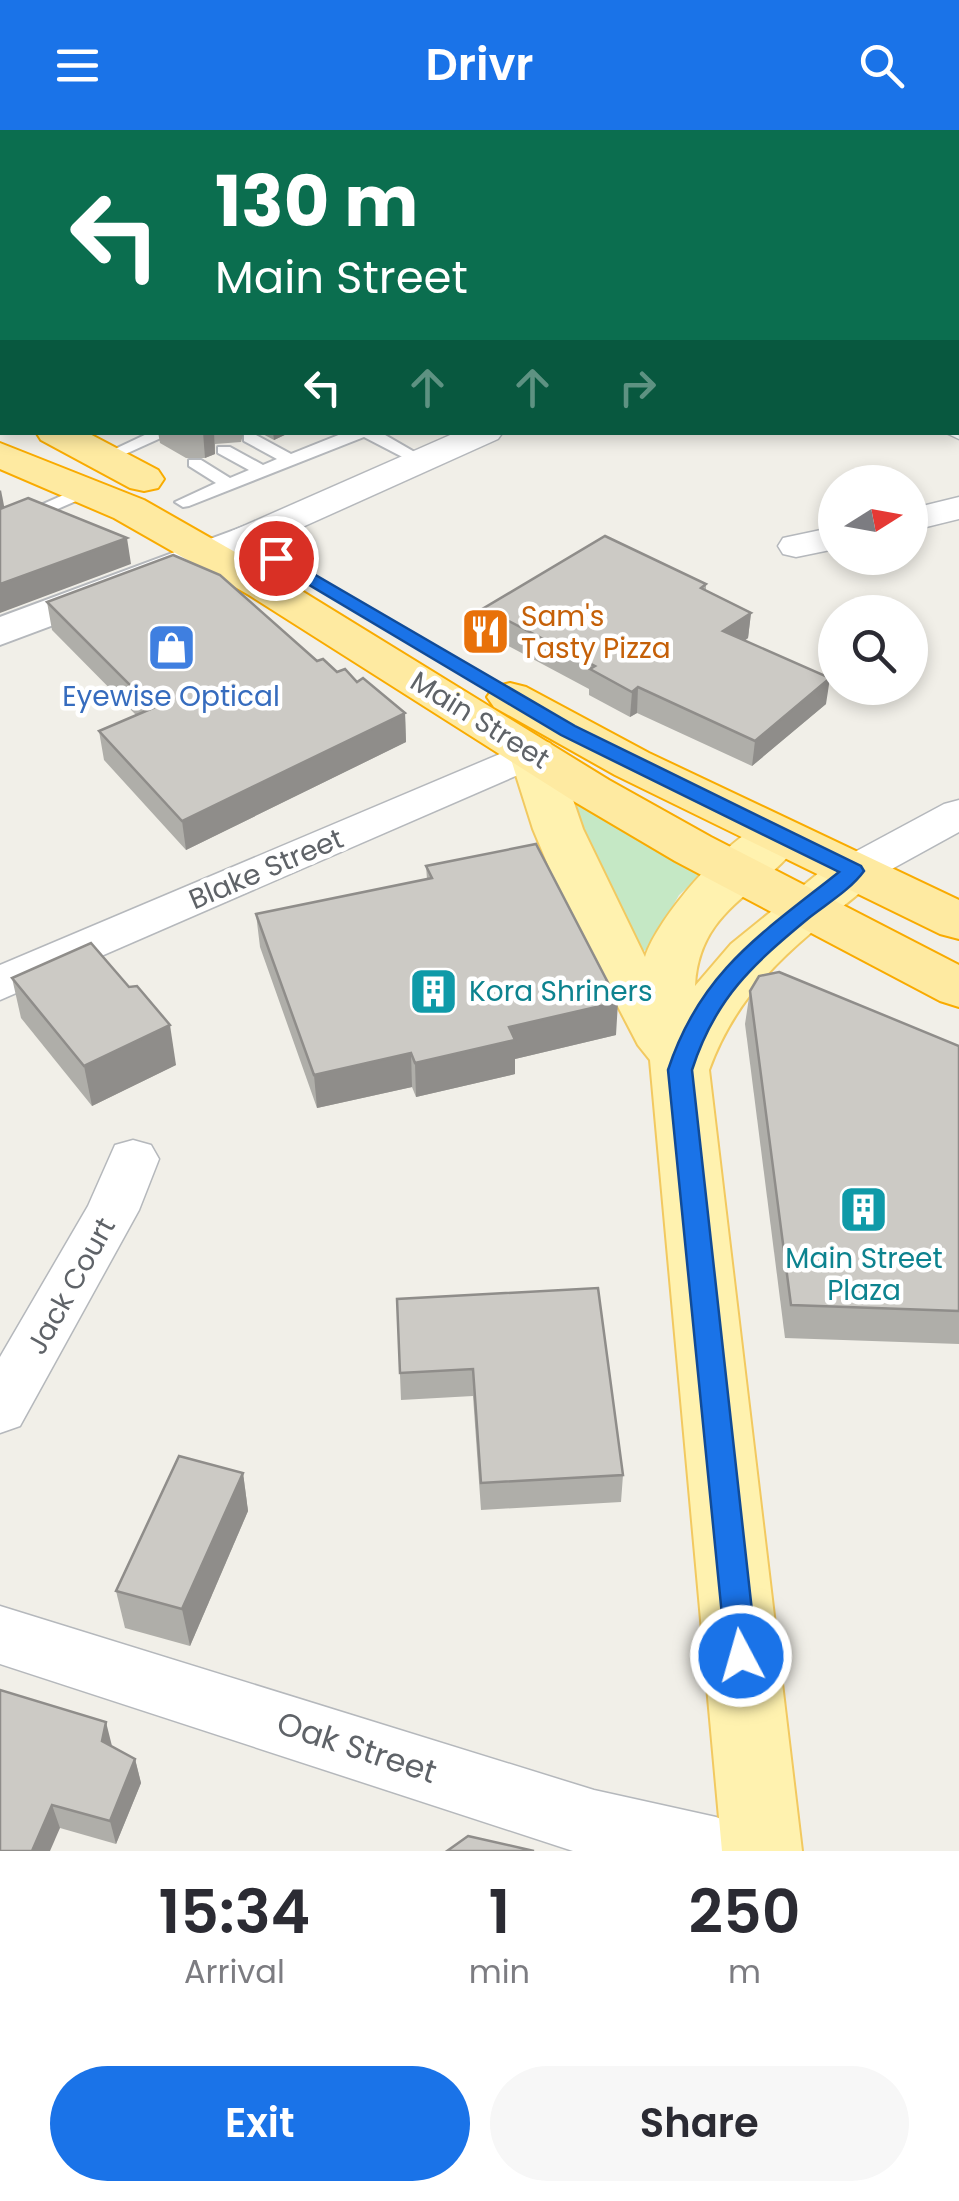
<!DOCTYPE html>
<html lang="en">
<head>
<meta charset="utf-8">
<style>
	body { margin:0; font-family:Poppins,sans-serif; background:#f7f7f7; color:#2b2b33; height:100vh; display:flex; flex-direction:column; font-size:38px; white-space:nowrap }
	* { box-sizing:border-box; margin:0 }
	p { font-size:32px; color:#7c7c81 }
	.icon { flex:none; width:55px; height:55px; fill:none; stroke:currentColor; stroke-width:2; stroke-linecap:round; stroke-linejoin:round }
	.map { position:relative; height:1721px; overflow:hidden }
	.drawer { display:flex; flex-direction:column; background:#fff; flex:1 }
	.drawer>* { flex:none }
	.hud { position:absolute; left:0px; top:0px; width:960px; height:305px; box-shadow:0 5px 15px #0003; background:#0b6e4f; color:#fff; overflow:hidden }
	.needle { width:65px; rotate:79deg }
	.buttons { position:absolute; left:818px; top:335px; display:grid; gap:20px }
	.buttons a { display:grid; place-items:center; width:110px; height:110px; border-radius:50%; background:#fff; box-shadow:0 5px 15px #0003; font-size:50px }
	.pin { position:absolute; display:grid; place-items:center; width:85px; height:85px; color:#fff; margin:-42px; border:5px solid #fff; border-radius:50%; box-shadow:0 2px 10px #0007 }
	.me { position:absolute; width:110px; margin:-55px; rotate:354deg; stroke-linejoin:round; filter:drop-shadow(0 0 8px #0008) }
	.turn { display:flex; align-items:center; gap:35px; height:210px; padding:0 50px; font-size:45px }
	.turn .icon { width:130px; height:130px; stroke-width:2.5 }
	.turn b { display:block; font-size:70px; line-height:85px }
	.lanes { display:flex; align-items:center; height:95px; padding:0 50px; background:#0003; justify-content:center; gap:50px; direction:ltr }
	.lanes .off { opacity:.35 }
	.eta { display:flex; justify-content:space-evenly; align-items:center; height:170px; text-align:center }
	.eta b { font-size:60px; font-weight:600; line-height:70px }
	.button { display:flex; gap:20px; margin-top:auto; padding:20px 50px }
	.button a { flex:1; height:115px; border-radius:60px; background:#1a73e8; color:#fff; font-size:40px; font-weight:600; line-height:115px; text-align:center }
	.button a+a { background:#f7f7f7; color:#2b2b33 }
	header { display:flex; justify-content:space-between; align-items:center; height:130px; padding:0 50px; background:#1a73e8; color:#fff; font-size:45px; font-weight:600 }
	.map>svg:first-child { display:block }
	.green { fill:#c5e8c5 }
	.lines { fill:none; stroke-linecap:round; stroke-linejoin:round }
	.service-casing { stroke:#b5b8bc; stroke-width:4 }
	.minor-casing { stroke:#b5b8bc; stroke-width:3 }
	.tertiary-casing { stroke:#b5b8bc; stroke-width:4 }
	.primary-casing { stroke:#f2c960; stroke-width:4 }
	.trunk-casing { stroke:#f9ab00; stroke-width:4 }
	.service { fill:#fff; fill-rule:evenodd }
	.minor { fill:#fff; fill-rule:evenodd }
	.tertiary { fill:#fff; fill-rule:evenodd }
	.primary { fill:#fff2af; fill-rule:evenodd }
	.trunk { fill:#feeaa1; fill-rule:evenodd }
	.wall { fill:#afaea9 }
	.shaded-wall { fill:#8f8d8a }
	.building { fill:#cccac5; stroke:#8f8d8a; stroke-width:2.5 }
	.route { fill:#1a73e8; stroke:#114b97; stroke-width:2.5 }
	.labels { text-anchor:middle; dominant-baseline:central; stroke-width:9; stroke-linejoin:round; paint-order:stroke }
	.food-label { font-size:28px; fill:#c56008; stroke:#fff; text-anchor:start }
	.shop-label { font-size:28px; fill:#366cbe; stroke:#fff }
	.street-label { font-size:28px; fill:#5f6368; stroke:#fff }
	.culture-label { font-size:28px; fill:#0d838f; stroke:#fff; text-anchor:start }
	.near-street-label { font-size:32px; fill:#5f6368; stroke:#fff }
</style>
</head>
<body>
<header><svg class="icon" aria-label="menu" viewBox="0 0 24 24"><path d="M4 6h16M4 12h16M4 18h16"/></svg>Drivr<svg class="icon" aria-label="search" viewBox="0 0 24 24"><circle cx="10" cy="10" r="6"/><path d="M15 15l6 6"/></svg></header>
<div class="map">
<svg width="959" height="1721" viewBox="0 0 959 1721">
	<rect width="100%" height="100%" fill="#f1efe8"/>
	<polygon class="green" points="568,666 703,743 679,765 648,820 642,821 563,668"/>
	<g class="lines">
		<defs>
			<g id="service">
				<polygon points="151,302 174,302 110,331 96,328"/>
				<polygon points="346,302 380,302 430,331 416,334 364,307 189,376 183,377 175,372 216,353 189,336 189,330 201,330 230,348 249,340 218,323 218,317 230,317 263,335 277,329 244,311 244,305 256,305 291,324"/>
				<polygon points="86,355 94,360 92,364 0,404 0,393"/>
			</g>
			<g id="minor">
				<polygon points="372,0 402,0 403,2 374,2"/>
				<polygon points="959,112 959,131 958,131 958,113"/>
				<polygon points="958,288 959,309 944,302 958,302"/>
				<polygon points="457,302 503,302 498,309 258,417 245,420 232,417 227,409 232,401"/>
				<polygon points="959,367 959,389 910,401 910,379"/>
				<polygon points="835,397 835,419 796,427 783,424 778,416 783,408"/>
				<polygon points="533,610 548,614 554,623 548,632 0,870 0,835"/>
				<polygon points="959,670 959,702 870,751 854,756 838,751 832,741 838,731 944,674"/>
				<polygon points="133,1010 151,1015 159,1029 139,1080 20,1296 0,1303 0,1227 88,1076 115,1015"/>
				<polygon points="0,1476 594,1660 716,1687 740,1697 750,1721 573,1721 0,1534"/>
			</g>
			<polygon id="tertiary" points="245,396 260,400 266,409 260,418 0,515 0,487"/>
			<path id="primary" d="M533,608l17,5 7,10 26,76 62,128c13,-40 82,-120 121,-134 12,-4 19,-1 31,2l7,11c-37,57 -105,69 -109,150l36,-42 105,-85 18,-5 18,5 8,12 -8,12c-70,57 -131,99 -163,187l93,781h-80l-72,-791 -12,-15 -74,-142 -31,-74 -24,-76 7,-10z"/>
			<g id="trunk">
				<polygon points="0,263 2,263 2,287 0,286"/>
				<polygon points="36,302 86,302 158,340 164,349 158,358 144,361 130,358 41,310"/>
				<polygon points="0,313 144,370 279,447 609,650 711,707 959,835 959,877 940,871 675,731 575,672 249,465 114,388 0,339"/>
				<polygon points="510,553 526,557 649,623 959,770 959,809 940,804 615,645 494,577 487,567 494,557"/>
			</g>
		</defs>
		<use href="#service" class="service-casing"/>
		<use href="#minor" class="minor-casing"/>
		<use href="#tertiary" class="tertiary-casing"/>
		<use href="#primary" class="primary-casing"/>
		<use href="#trunk" class="trunk-casing"/>
		<use href="#service" class="service"/>
		<use href="#minor" class="minor"/>
		<use href="#tertiary" class="tertiary"/>
		<use href="#primary" class="primary"/>
		<use href="#trunk" class="trunk"/>
	</g>
	<g class="wall">
		<polygon points="158,302 244,302 241,312 215,314 215,324 205,328 186,328 160,313"/>
		<polygon points="259,302 291,302 274,310"/>
		<polygon points="706,454 706,460 751,483 748,508 744,511 826,574 752,636 637,583 630,587 589,565 589,559 484,503 484,478"/>
		<polygon points="47,472 317,531 357,552 405,583 406,612 186,720 104,630 99,601 136,585 52,500"/>
		<polygon points="426,736 616,905 515,929 515,944 416,967 412,957 317,978 260,817 256,784 427,749"/>
		<polygon points="12,848 176,935 92,976 21,888"/>
		<polygon points="750,861 959,916 959,1214 785,1208 745,894"/>
		<polygon points="397,1169 623,1345 621,1372 481,1380 473,1266 401,1270"/>
		<polygon points="243,1343 248,1381 190,1516 125,1498 116,1461"/>
		<polygon points="112,1617 135,1629 141,1653 116,1714 60,1698 0,1721"/>
	</g>
	<g class="shaded-wall">
		<polygon points="41,0 140,0 131,2 32,2"/>
		<polygon points="2,10 2,38 0,39 0,11"/>
		<polygon points="2,161 2,191 0,192 0,162"/>
		<polygon points="203,302 214,302 215,324 205,328"/>
		<polygon points="273,302 291,302 274,310"/>
		<polygon points="1,360 6,386 0,390 0,361"/>
		<polygon points="127,408 131,434 0,483 0,454"/>
		<polygon points="751,483 748,508 721,527 723,501"/>
		<polygon points="830,548 826,574 752,636 755,611"/>
		<polygon points="638,557 637,583 630,587 632,562"/>
		<polygon points="405,583 406,612 186,720 182,691"/>
		<polygon points="618,872 616,905 515,929 515,944 416,967 415,933 509,897"/>
		<polygon points="170,895 176,935 92,976 84,936"/>
		<polygon points="411,923 412,957 317,978 314,945"/>
		<polygon points="243,1343 248,1381 190,1516 182,1479"/>
		<polygon points="106,1592 112,1616 109,1635 102,1611"/>
		<polygon points="135,1629 141,1653 116,1714 110,1691"/>
		<polygon points="52,1675 60,1698 50,1721 32,1721"/>
	</g>
	<g class="building">
		<polygon points="0,0 41,0 32,2 2,2 2,10 0,11"/>
		<polygon points="0,61 2,62 2,161 0,162"/>
		<polygon points="28,368 127,408 0,454 0,379"/>
		<polygon points="605,406 706,454 701,458 751,483 723,501 830,548 755,611 638,557 632,562 590,539 595,536 484,478"/>
		<polygon points="173,425 220,445 317,531 323,529 337,542 345,539 357,552 363,548 405,583 182,691 99,601 153,578 47,472"/>
		<polygon points="536,714 618,872 509,897 515,910 415,933 411,923 314,945 256,784 432,748 426,736"/>
		<polygon points="91,813 129,857 137,856 170,895 84,936 12,848"/>
		<polygon points="779,842 959,916 959,1181 791,1175 750,861 759,846"/>
		<polygon points="598,1158 623,1345 481,1353 473,1239 400,1243 397,1169"/>
		<polygon points="179,1326 243,1343 182,1479 116,1461"/>
		<polygon points="0,1560 106,1592 102,1611 135,1629 110,1691 52,1675 32,1721 0,1721"/>
		<polygon points="468,1706 534,1721 447,1721"/>
	</g>
	<path class="route" d="M276,422l299,174 286,140 3,5c-13,18 -36,32 -54,46 -57,47 -95,81 -118,153l65,586 -5,10 -11,4 -11,-4 -4,-10 -58,-586c32,-98 93,-136 171,-198l-278,-137 -292,-174 -2,-3z"/>
	<defs>
		<symbol id="restaurant-square" viewBox="-11 -11 22 22"><rect x="-9" y="-9" width="18" height="18" rx="4" fill="#e8710a" stroke="#fff"/><path d="M-5-6h1v4h1v-4h1v4h1v-4h1v5L-1.5 .5V6h-2V.5L-5-1ZM5-6V6H3V1.5H1.5Q1.5-4 5-6Z" fill="#fff"/></symbol>
		<symbol id="shop-square" viewBox="-11 -11 22 22"><rect x="-9" y="-9" width="18" height="18" rx="4" fill="#3f7fe0" stroke="#fff"/><path d="M-5-2.5h2.3a2.7 3.5 0 0 1 5.4 0H5L5.5 6h-11ZM-1.5-2.5h3a1.5 2.3 0 0 0-3 0Z" fill="#fff"/></symbol>
		<symbol id="building-square" viewBox="-11 -11 22 22"><rect x="-9" y="-9" width="18" height="18" rx="4" fill="#0f9aa8" stroke="#fff"/><path d="M-4-6H4V6H1V3H-1V6H-4ZM-2.5-4.3h1.7v1.8h-1.7ZM.8-4.3h1.7v1.8H.8ZM-2.5-1h1.7V.8h-1.7ZM.8-1h1.7V.8H.8Z" fill="#fff"/></symbol>
	</defs>
	<g fill-rule="evenodd">
		<use href="#restaurant-square" x="458" y="474" width="55" height="55"/>
		<use href="#shop-square" x="144" y="490" width="55" height="55"/>
		<use href="#building-square" x="406" y="834" width="55" height="55"/>
		<use href="#building-square" x="836" y="1052" width="55" height="55"/>
	</g>
	<g class="labels">
		<g class="food-label">
			<text x="521" y="486">Sam's<tspan x="521" dy="32">Tasty Pizza</tspan></text>
		</g>
		<g class="shop-label">
			<text x="171" y="566">Eyewise Optical</text>
		</g>
		<g class="street-label">
			<text transform="translate(480 590) rotate(32)">Main Street</text>
			<text transform="translate(266 739) rotate(-23)">Blake Street</text>
			<text transform="translate(71 1156) rotate(-61)">Jack Court</text>
		</g>
		<g class="culture-label">
			<text x="469" y="861">Kora Shriners</text>
			<text x="864" y="1128" text-anchor="middle">Main Street<tspan x="864" dy="32">Plaza</tspan></text>
		</g>
		<g class="near-street-label">
			<text transform="translate(357 1617) rotate(18)">Oak Street</text>
		</g>
	</g>
</svg>
<div class="buttons">
<a><svg class="needle" viewBox="-14 -14 28 28"><path d="M0-13l5 13h-10z" fill="#e53935"/><path d="M0 13l5-13h-10z" fill="#7c7c81"/></svg></a>
<a><svg class="icon" aria-label="search" viewBox="0 0 24 24"><circle cx="10" cy="10" r="6"/><path d="M15 15l6 6"/></svg></a>
</div>
<div class="pin" style="left:276px;top:428px;background:#d93025"><svg class="icon" aria-label="arrive" viewBox="0 0 24 24"><path d="M6 21V4h12l-3 4 3 4H6"/></svg></div>
<svg class="me" style="left:741px;top:1526px" viewBox="-20 -20 40 40"><circle r="17" fill="#1a73e8" stroke="#fff" stroke-width="3"/><path d="M0-11L8 9 0 5-8 9z" fill="#fff"/></svg>
<div class="hud">
<div class="turn"><svg class="icon" aria-label="left" viewBox="0 0 24 24"><path d="M17 20v-9H6M10 6l-5 5 5 5"/></svg><div><b>130 m</b>Main Street</div></div>
<div class="lanes"><svg class="icon" aria-label="left" viewBox="0 0 24 24"><path d="M17 20v-9H6M10 6l-5 5 5 5"/></svg><svg class="icon off" aria-label="ahead" viewBox="0 0 24 24"><path d="M12 20V5M6 11l6-6 6 6"/></svg><svg class="icon off" aria-label="ahead" viewBox="0 0 24 24"><path d="M12 20V5M6 11l6-6 6 6"/></svg><svg class="icon off" aria-label="right" viewBox="0 0 24 24"><path d="M7 20v-9h11M14 6l5 5-5 5"/></svg></div>
</div>
</div>
<section class="drawer">
<div class="eta">
<div><b>15:34</b><p>Arrival</p></div>
<div><b>1</b><p>min</p></div>
<div><b>250</b><p>m</p></div>
</div>
<div class="button"><a>Exit</a><a>Share</a></div>
</section>
</body>
</html>
